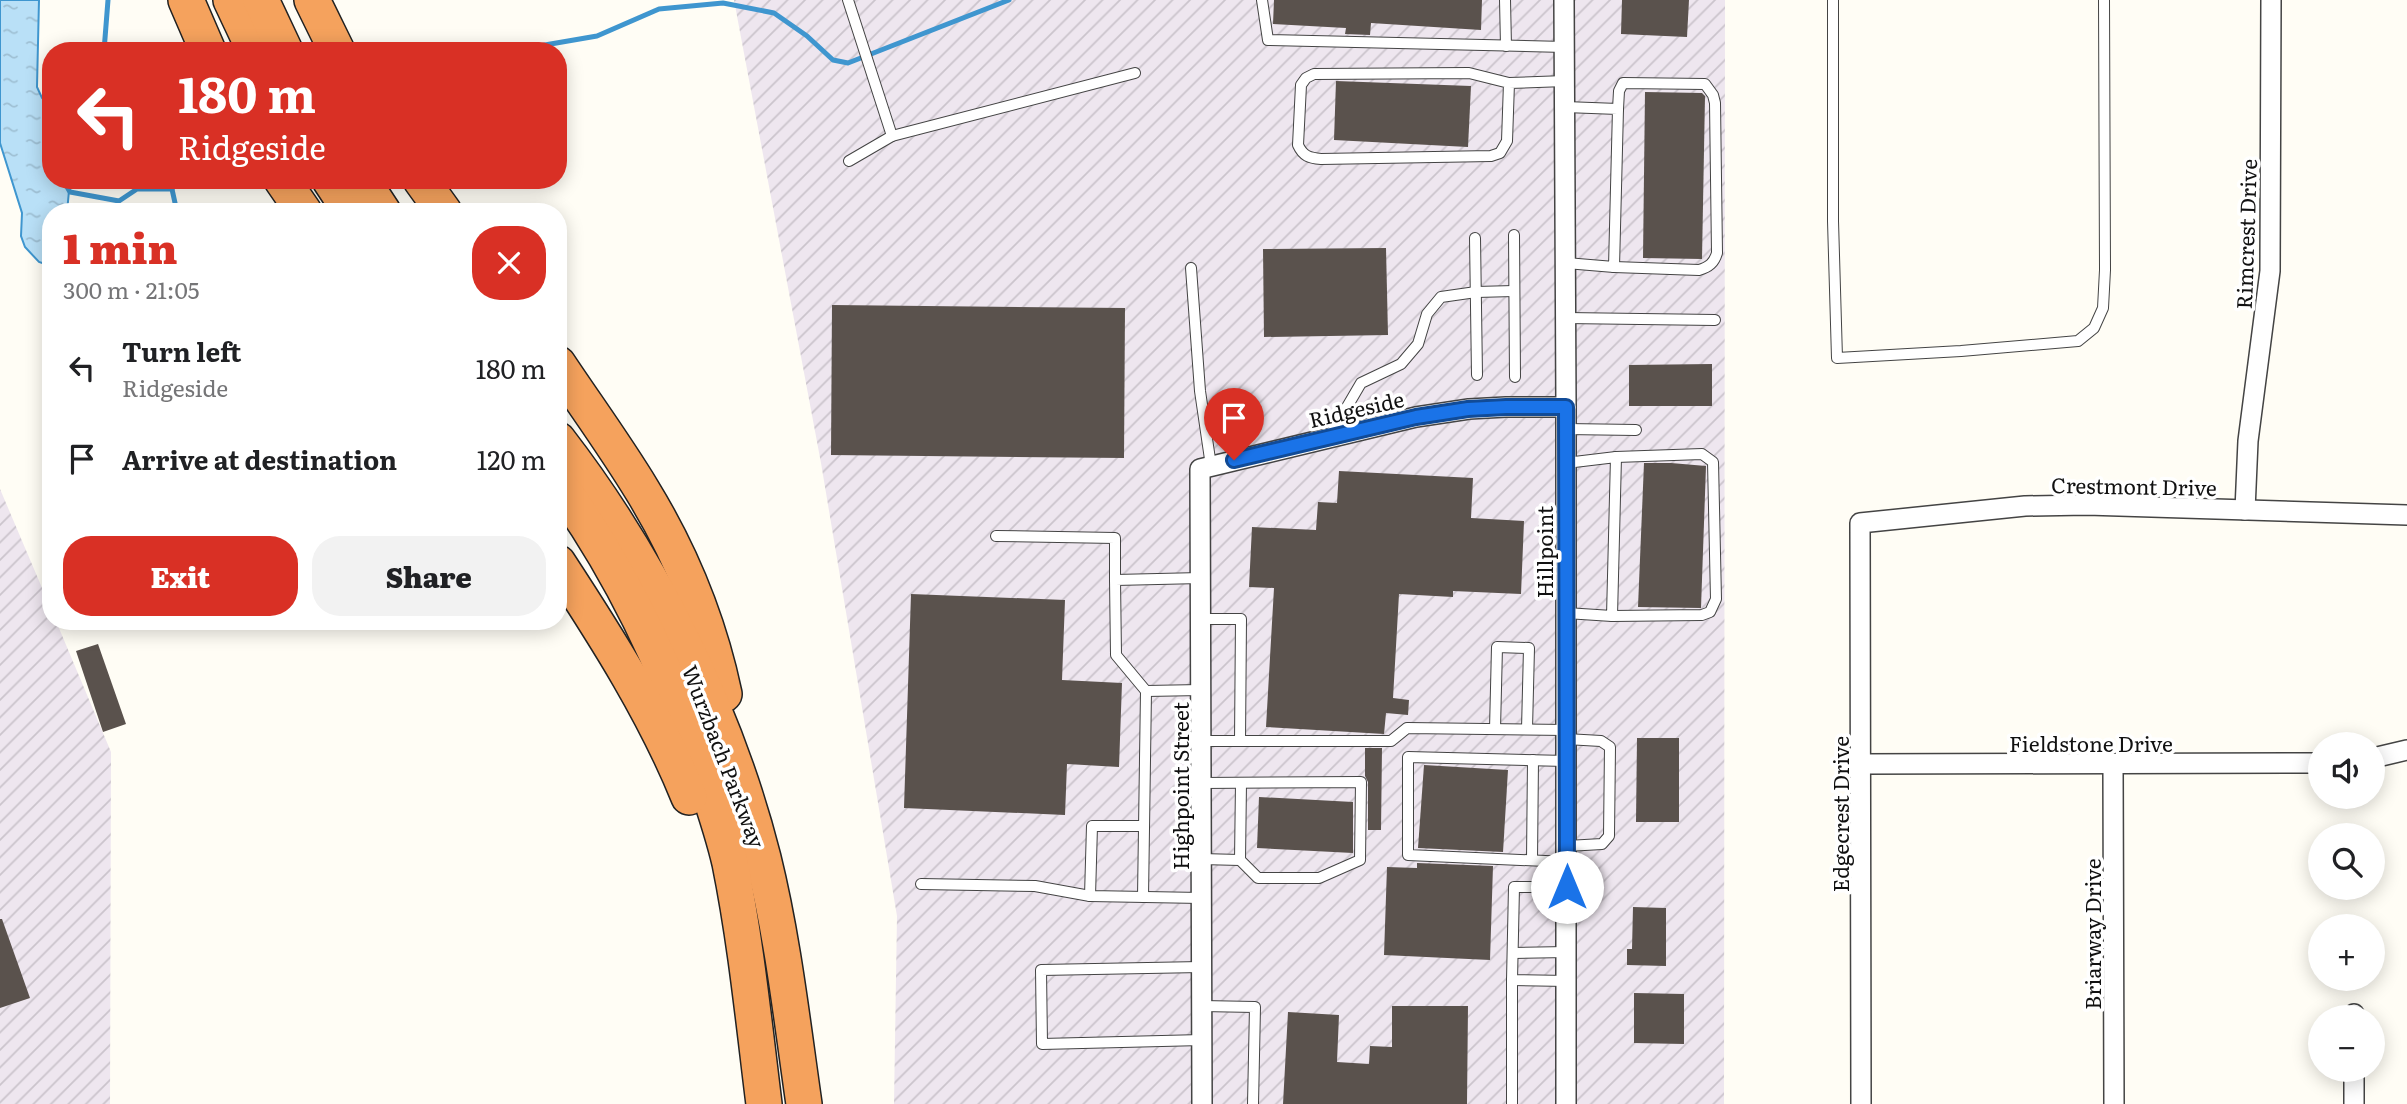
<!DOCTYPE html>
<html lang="en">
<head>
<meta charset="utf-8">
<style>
	body { margin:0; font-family:Literata,serif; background:#f2f2f2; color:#202124; height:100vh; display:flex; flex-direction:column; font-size:26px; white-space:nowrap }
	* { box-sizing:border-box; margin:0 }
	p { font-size:23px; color:#757577 }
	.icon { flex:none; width:38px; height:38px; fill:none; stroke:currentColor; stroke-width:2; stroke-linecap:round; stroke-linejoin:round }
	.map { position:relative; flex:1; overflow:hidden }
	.drawer { position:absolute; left:42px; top:203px; width:525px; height:427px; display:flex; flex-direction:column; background:#fff; border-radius:28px; box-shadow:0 4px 18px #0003 }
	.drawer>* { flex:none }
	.banner { position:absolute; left:42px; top:42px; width:525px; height:147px; border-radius:28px; box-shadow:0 4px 18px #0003; background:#d93025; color:#fff; overflow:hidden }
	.fabs { position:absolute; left:2308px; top:732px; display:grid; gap:14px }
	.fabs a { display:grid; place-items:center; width:77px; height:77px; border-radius:50%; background:#fff; box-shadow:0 4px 18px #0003; font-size:35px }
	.pin { position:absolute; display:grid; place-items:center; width:60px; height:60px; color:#fff; margin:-72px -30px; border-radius:50% 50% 50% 0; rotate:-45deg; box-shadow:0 0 7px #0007 }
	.pin .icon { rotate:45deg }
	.me { position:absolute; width:77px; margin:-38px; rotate:0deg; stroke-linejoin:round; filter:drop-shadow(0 0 5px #0008) }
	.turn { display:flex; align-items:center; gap:24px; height:147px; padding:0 21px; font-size:32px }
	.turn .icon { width:91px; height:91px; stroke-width:2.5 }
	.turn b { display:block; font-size:49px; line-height:60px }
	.round { display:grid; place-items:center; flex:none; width:74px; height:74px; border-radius:28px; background:#f2f2f2 }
	.headline { display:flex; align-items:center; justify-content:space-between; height:119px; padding:0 21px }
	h1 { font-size:42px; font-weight:800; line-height:52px; color:#d93025 }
	.cta { display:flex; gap:14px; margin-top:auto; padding:14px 21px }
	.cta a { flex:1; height:80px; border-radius:28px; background:#d93025; color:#fff; font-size:28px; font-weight:800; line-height:80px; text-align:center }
	.cta a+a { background:#f2f2f2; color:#202124 }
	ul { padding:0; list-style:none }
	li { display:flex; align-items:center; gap:21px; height:91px; padding:0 21px }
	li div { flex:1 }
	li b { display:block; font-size:26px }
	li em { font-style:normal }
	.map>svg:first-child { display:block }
	.industrial { fill:url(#industrial-furrows) }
	.water { fill:url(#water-ripples); stroke:#3f96cf; stroke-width:2 }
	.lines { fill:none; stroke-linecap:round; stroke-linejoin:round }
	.stream { stroke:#3f96cf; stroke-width:5 }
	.building { fill:#5a524d }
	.service-casing { stroke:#444; stroke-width:12 }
	.minor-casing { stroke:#444; stroke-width:22 }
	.motorway-casing { stroke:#222; stroke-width:38 }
	.service { stroke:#fff; stroke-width:10 }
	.minor { stroke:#fff; stroke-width:19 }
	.motorway { stroke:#f5a25d; stroke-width:35 }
	.route-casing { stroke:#114b97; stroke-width:18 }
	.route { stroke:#1a73e8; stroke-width:12 }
	.labels { text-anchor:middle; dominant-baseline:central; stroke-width:7; stroke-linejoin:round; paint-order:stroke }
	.street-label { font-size:21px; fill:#111; stroke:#fff }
</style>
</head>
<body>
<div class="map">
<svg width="2407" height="1104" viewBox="0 0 2407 1104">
	<defs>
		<pattern id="industrial-furrows" width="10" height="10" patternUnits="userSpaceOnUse" patternTransform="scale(1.75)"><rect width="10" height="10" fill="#eee6ef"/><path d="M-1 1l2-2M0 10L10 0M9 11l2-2" fill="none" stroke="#cbc4cc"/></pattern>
		<pattern id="water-ripples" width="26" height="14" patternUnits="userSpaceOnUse" patternTransform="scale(1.75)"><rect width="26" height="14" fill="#b9e0f7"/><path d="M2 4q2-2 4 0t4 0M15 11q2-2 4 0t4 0" fill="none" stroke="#9ebfd3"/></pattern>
	</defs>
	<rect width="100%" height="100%" fill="#fffdf5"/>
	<g class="industrial">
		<polygon points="734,0 1725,0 1724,1104 894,1104 897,916 821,463"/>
		<polygon points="0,489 51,609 51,621 56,621 111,752 110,1104 0,1104"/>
	</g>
	<polygon class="water" points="0,0 39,0 37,87 42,98 51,106 51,180 70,180 67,212 51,212 51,266 39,262 25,247 21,236 22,213 0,143"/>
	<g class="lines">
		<g class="stream">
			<polyline points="104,51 108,0"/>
			<polyline points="510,51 597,36 659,9 723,3 774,13 807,36 833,60 848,63 1009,0"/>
			<polyline points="63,180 70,192 119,201 137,189 172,189"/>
			<polyline points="170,180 177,212"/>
		</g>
	</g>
	<g class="building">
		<polygon points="1274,0 1482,0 1481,30 1371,23 1370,35 1345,34 1346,28 1273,24"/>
		<polygon points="1622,0 1689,0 1687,37 1621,34"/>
		<polygon points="1336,81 1471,86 1468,147 1334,140"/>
		<polygon points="1645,92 1702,93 1705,96 1702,259 1643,258"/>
		<polygon points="1386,248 1388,335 1264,337 1263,249"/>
		<polygon points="832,305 1125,308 1124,458 831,455"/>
		<polygon points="1712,364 1712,406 1629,406 1629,365"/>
		<polygon points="1644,463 1671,463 1706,466 1701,608 1638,607"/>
		<polygon points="1339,471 1473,478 1471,518 1524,521 1521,594 1453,591 1453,597 1399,594 1393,698 1409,700 1408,715 1386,713 1384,734 1266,727 1274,588 1249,587 1252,527 1316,530 1318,502 1337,503"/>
		<polygon points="911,594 1065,600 1062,680 1122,683 1119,767 1067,764 1065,815 904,808"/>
		<polygon points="98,644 126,724 103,732 76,651"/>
		<polygon points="1637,738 1679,738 1679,822 1636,822"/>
		<polygon points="1365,748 1382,748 1381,830 1368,830 1368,782 1365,776"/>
		<polygon points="1424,765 1508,770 1503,852 1418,848"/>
		<polygon points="1259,797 1353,802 1353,853 1257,848"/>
		<polygon points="1417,863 1493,866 1490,960 1384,955 1387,867 1417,868"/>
		<polygon points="1633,907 1666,908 1666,966 1627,965 1627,949 1632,949"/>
		<polygon points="0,919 2,919 30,998 0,1008"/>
		<polygon points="1634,993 1684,994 1684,1044 1634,1043"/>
		<polygon points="1392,1006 1468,1006 1467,1104 1283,1104 1288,1012 1339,1015 1337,1062 1369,1064 1370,1046 1392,1047"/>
	</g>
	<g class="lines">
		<defs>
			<g id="service">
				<polyline points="848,0 892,136 849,161"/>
				<polyline points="1262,0 1268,40 1565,47"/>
				<polyline points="1505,0 1506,46"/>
				<polyline points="1833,0 1833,221 1837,358 1961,351 2078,341 2094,328 2103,308 2105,270 2104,0"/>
				<path d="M1509,83l-2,58 -7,12 -9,3 -170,3c-12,-1 -18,-3 -23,-14l3,-60 5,-7 8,-4 155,-1 40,10 56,-2"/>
				<polyline points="1565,107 1618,109 1614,267 1566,263"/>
				<polyline points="892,136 1135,73"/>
				<polyline points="1514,235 1515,377"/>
				<polyline points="1475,238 1477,375"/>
				<path d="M1614,267l85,3c10,-3 15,-7 18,-17l-2,-150 -2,-8 -8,-11 -82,-1 -4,8 -1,18"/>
				<polyline points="1191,268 1200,391 1211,466"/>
				<polyline points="1566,318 1715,320"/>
				<polyline points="1566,429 1636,430"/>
				<polyline points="1330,436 1361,383 1401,364 1418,344 1427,314 1441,297 1476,292 1514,291"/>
				<polyline points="996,536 1115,538 1115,580"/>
				<polyline points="1201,578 1115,580 1116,655 1146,691 1201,690"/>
				<polyline points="1566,613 1612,616 1616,457 1566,463"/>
				<polyline points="1612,616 1702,615 1710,612 1716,599 1713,462 1702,454 1616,457"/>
				<polyline points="1201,619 1241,619 1240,741"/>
				<polyline points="1495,729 1497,647 1529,648 1527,729"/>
				<polyline points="1566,739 1601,741 1610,747 1609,836 1602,844 1567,846"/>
				<polyline points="1201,741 1391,741 1407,728 1566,730"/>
				<polyline points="1566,761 1408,757 1408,855 1567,862"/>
				<polyline points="1201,859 1240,860 1258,878 1319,878 1360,860 1361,782 1201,783"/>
				<polyline points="1240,860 1241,783"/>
				<polyline points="1532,860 1533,760"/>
				<polyline points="921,884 1035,886 1090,896 1201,898"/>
				<polyline points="1090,896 1092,826 1144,826"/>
				<polyline points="1143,897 1146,691"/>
				<polyline points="1513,953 1567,952"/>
				<polyline points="1201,967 1041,970 1042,1044 1202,1040"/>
				<polyline points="1567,981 1512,980 1514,887 1567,887"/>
				<polyline points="1202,1006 1255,1007 1253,1104"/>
				<polyline points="1512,1104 1512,980"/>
			</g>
			<g id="minor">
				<polyline points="1564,0 1566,407 1566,1104"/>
				<polyline points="2245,510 2248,441 2270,271 2271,0"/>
				<polyline points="2373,758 2407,750"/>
				<polyline points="1862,764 2320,763"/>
				<polyline points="2113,765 2114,1104"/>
				<polyline points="2354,1014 2354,1017"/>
				<polyline points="2354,1069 2354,1104"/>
				<polyline points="1202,1104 1200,469 1416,417 1469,409 1506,407 1566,407"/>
				<polyline points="1861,1104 1860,523 2025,506 2087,505 2407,515"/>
			</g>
			<g id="motorway">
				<polyline points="186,0 208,51"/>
				<polyline points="231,0 255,51"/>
				<polyline points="261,0 285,51"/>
				<polyline points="312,0 337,51"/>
				<polyline points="282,180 304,212"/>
				<polyline points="330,180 351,212"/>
				<polyline points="362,180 383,212"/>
				<polyline points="421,180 444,212"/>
				<path d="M558,364c28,42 58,83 84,126 38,62 67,133 82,204"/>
				<path d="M558,440c92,119 168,271 205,418 20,81 29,163 41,246"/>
				<path d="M558,483c64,88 110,186 144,288 10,30 21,61 28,92 16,79 24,161 34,241"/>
				<path d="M558,563c49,75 97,150 131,234"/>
			</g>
		</defs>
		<use href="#service" class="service-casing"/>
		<use href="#minor" class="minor-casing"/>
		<use href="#motorway" class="motorway-casing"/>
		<use href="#service" class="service"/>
		<use href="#minor" class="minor"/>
		<use href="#motorway" class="motorway"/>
	</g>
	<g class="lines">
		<defs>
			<polyline id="route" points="1234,460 1416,417 1468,409 1506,407 1566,407 1567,887"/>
		</defs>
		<use href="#route" class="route-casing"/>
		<use href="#route" class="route"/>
	</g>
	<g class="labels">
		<g class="street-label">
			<text transform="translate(2245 234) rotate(-88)">Rimcrest Drive</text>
			<text transform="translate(1356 408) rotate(-13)">Ridgeside</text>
			<text transform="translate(2134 485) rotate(1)">Crestmont Drive</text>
			<text transform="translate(1543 552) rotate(-90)">Hillpoint</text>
			<text x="2091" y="742">Fieldstone Drive</text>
			<text transform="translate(725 756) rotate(69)">Wurzbach Parkway</text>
			<text transform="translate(1179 786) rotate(-90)">Highpoint Street</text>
			<text transform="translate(1839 814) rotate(-90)">Edgecrest Drive</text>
			<text transform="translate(2091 934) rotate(-90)">Briarway Drive</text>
		</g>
	</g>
</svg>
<div class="fabs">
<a><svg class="icon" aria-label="sound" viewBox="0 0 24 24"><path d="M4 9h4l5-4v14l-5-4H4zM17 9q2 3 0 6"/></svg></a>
<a><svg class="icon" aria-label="search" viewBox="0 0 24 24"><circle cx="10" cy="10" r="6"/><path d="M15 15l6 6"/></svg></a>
<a>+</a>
<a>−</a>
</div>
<div class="pin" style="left:1234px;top:460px;background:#d93025"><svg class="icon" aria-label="arrive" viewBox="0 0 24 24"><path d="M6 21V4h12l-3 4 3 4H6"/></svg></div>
<svg class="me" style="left:1567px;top:887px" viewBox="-20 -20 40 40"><circle r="19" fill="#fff"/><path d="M0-13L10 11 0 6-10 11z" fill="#1a73e8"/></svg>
<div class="banner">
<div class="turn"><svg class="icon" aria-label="left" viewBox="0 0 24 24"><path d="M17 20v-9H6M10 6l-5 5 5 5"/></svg><div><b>180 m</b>Ridgeside</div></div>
</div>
<section class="drawer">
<div class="headline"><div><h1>1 min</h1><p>300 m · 21:05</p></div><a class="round" style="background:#d93025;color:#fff"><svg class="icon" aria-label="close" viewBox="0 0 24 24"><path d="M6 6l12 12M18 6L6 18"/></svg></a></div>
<ul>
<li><svg class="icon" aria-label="left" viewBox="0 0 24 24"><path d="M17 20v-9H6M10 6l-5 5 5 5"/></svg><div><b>Turn left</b><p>Ridgeside</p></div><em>180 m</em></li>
<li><svg class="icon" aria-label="arrive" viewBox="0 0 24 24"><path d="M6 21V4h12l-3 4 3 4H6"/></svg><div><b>Arrive at destination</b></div><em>120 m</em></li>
</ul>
<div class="cta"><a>Exit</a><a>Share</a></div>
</section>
</div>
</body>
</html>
